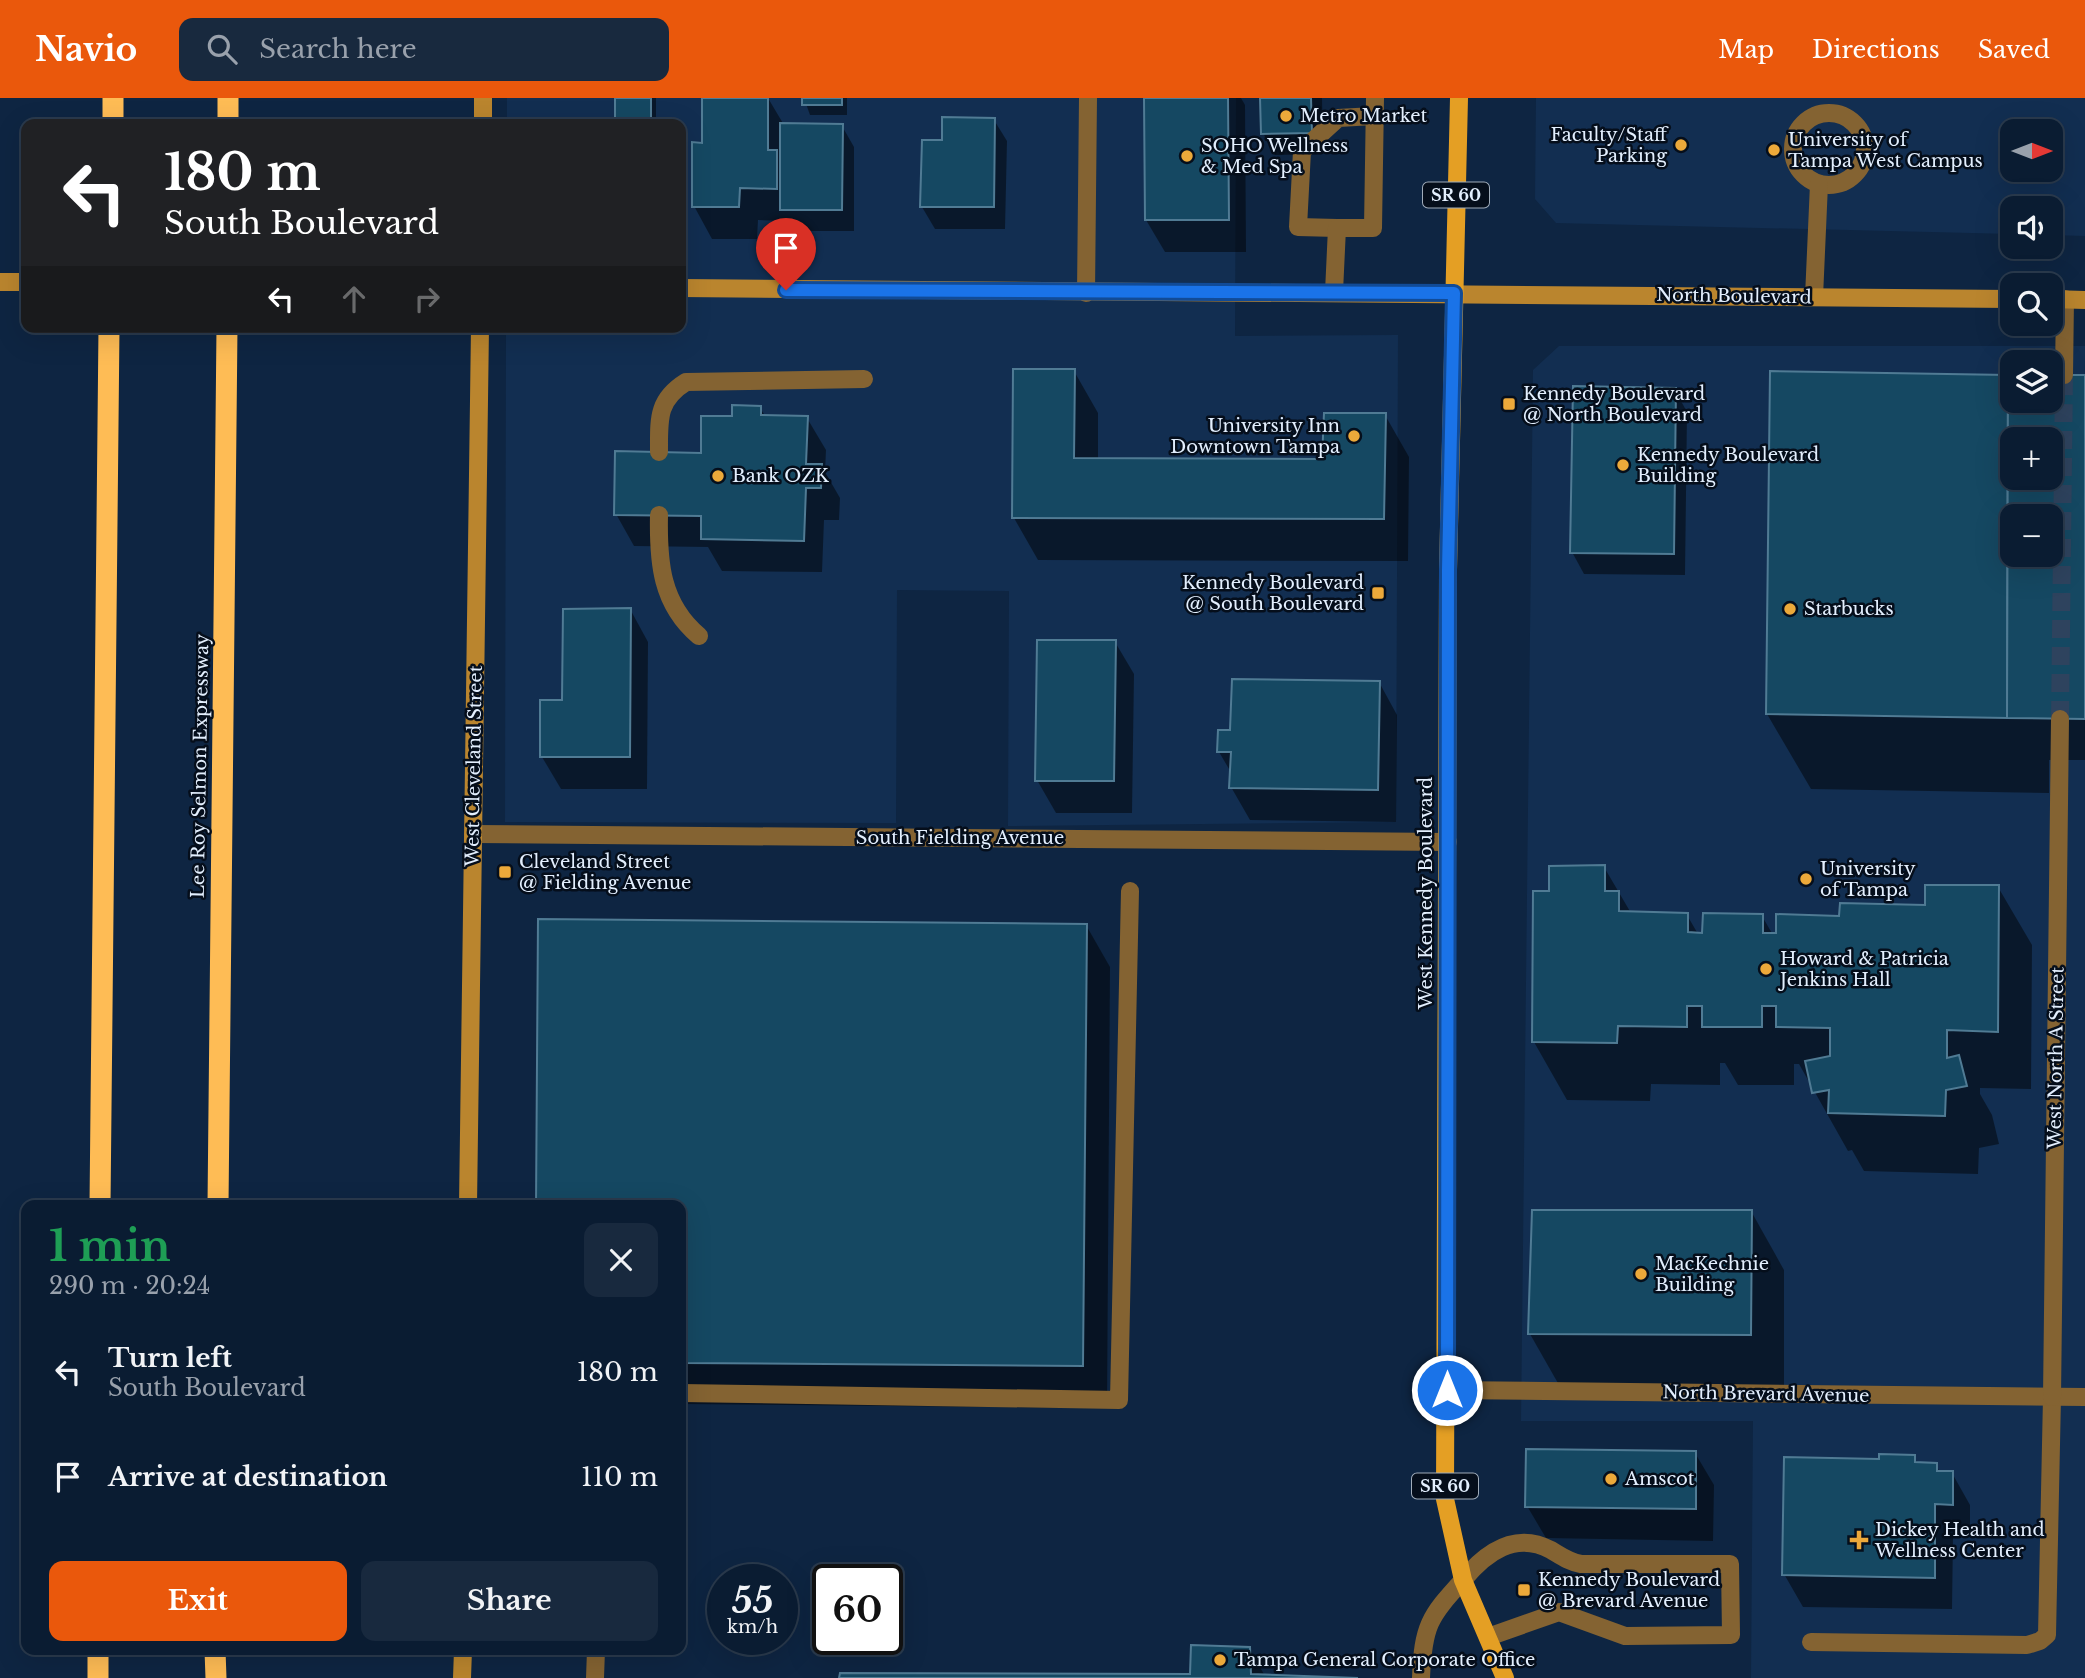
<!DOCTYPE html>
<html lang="en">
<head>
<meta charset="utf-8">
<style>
	body { margin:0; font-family:"Libre Baskerville",serif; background:#18293e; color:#f1f3f6; height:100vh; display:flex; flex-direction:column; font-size:26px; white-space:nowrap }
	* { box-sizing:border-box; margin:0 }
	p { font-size:23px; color:#99a1ac }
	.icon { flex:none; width:38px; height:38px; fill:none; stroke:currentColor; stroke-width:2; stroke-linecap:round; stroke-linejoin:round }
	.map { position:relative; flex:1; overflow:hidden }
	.details { position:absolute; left:21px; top:1102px; width:665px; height:455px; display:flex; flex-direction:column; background:#0a1c32; border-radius:14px; box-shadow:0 7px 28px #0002,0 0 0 2px #2a3a4d }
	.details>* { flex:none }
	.guide { position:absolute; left:21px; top:21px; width:665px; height:214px; border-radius:14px; box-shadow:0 7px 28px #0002,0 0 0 2px #2a3a4d; background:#202124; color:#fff; overflow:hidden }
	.needle { width:46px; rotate:90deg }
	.buttons { position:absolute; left:2000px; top:21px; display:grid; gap:14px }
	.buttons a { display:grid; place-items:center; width:63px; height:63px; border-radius:14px; background:#0a1c32; box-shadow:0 7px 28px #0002,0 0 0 2px #2a3a4d; font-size:35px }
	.speed { position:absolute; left:707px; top:1466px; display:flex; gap:14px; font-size:35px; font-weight:700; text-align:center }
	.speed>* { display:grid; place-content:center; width:91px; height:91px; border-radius:50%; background:#0a1c32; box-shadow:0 7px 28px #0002,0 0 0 2px #2a3a4d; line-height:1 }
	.speed small { font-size:18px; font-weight:400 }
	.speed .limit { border:4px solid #111; border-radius:10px; background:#fff; color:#111 }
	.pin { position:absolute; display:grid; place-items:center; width:60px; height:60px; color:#fff; margin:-72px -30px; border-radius:50% 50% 50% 0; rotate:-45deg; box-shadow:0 0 7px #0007 }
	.pin .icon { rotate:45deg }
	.me { position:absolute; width:77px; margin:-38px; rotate:0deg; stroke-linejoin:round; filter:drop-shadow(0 0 5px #0008) }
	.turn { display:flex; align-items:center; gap:24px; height:147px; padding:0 28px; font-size:32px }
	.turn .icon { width:91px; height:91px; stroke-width:2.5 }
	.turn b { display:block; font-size:49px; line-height:60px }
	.lanes { display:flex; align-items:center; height:66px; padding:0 28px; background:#0003; justify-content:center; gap:35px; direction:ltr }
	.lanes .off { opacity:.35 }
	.round { display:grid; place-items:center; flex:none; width:74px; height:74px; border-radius:14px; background:#18293e }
	.summary { display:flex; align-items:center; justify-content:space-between; height:119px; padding:0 28px }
	h1 { font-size:42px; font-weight:700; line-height:52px; color:#1e9e55 }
	.button { display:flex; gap:14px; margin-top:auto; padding:14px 28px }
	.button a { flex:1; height:80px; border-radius:14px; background:#ea580c; color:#fff; font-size:28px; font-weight:700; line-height:80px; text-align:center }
	.button a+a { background:#18293e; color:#f1f3f6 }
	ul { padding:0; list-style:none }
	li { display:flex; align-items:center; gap:21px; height:105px; padding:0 28px }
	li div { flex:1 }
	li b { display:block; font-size:26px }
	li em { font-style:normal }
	header { display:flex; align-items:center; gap:42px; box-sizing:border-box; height:98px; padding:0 35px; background:#ea580c; color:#fff }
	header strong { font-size:33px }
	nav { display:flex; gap:38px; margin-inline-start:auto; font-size:24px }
	.search { width:490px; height:63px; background:#18293e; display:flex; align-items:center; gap:18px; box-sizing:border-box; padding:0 24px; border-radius:14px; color:#99a1ac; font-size:26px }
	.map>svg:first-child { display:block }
	.built { fill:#122e51; fill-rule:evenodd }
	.shadow { fill:#0007; fill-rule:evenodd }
	.building { fill:#154862; stroke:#507b94; stroke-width:2; fill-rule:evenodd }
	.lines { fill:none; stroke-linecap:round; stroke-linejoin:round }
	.street-tunnel { stroke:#2e435e; stroke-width:18; stroke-dasharray:18 9; stroke-linecap:butt }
	.lane { stroke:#846332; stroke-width:18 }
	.street { stroke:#846332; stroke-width:18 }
	.secondary { stroke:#ba852e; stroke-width:18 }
	.primary { stroke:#e49f24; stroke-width:18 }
	.highway { stroke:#febc55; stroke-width:21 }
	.route-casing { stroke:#114b97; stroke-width:18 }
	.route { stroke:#1a73e8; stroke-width:12 }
	.poi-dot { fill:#eca93a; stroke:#050e1b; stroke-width:2.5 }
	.labels { text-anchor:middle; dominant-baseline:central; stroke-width:5; stroke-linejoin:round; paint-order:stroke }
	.shield { fill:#050e1b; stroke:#a0acba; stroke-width:2 }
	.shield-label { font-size:16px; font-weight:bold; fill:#e3effe }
	.poi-label { font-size:18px; fill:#e3effe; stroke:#050e1b; text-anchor:start }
	.street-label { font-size:18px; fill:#e3effe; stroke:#050e1b }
</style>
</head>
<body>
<header>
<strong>Navio</strong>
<div class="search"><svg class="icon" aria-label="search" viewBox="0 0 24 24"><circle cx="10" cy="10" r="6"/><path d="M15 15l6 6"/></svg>Search here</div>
<nav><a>Map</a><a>Directions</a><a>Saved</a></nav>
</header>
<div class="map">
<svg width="2085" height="1580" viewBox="0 0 2085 1580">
	<rect width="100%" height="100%" fill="#0e2542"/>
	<g class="built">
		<polygon points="507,0 1236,0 1235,238 1398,237 1396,724 1008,728 1009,493 897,492 896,725 505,724 506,229 681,229 681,26 507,26"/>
		<path d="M1536,0h549v138l-34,-1v-27h-39v26l-456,-11 -21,-24zM2012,33h39v39h-39z"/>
		<path d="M1559,248h526v1332h-334l2,-257h-232l12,-1051zM2012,264h39v39h-39zM2012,341h39v39h-39zM2012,418h39v39h-39z"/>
	</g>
	<g class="shadow">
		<polygon points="616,0 656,0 656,26 618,26"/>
		<polygon points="704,0 768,0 784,27 842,28 854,49 854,133 794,133 788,123 758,122 757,141 712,141 694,108 704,47"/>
		<polygon points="804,0 847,0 847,17 810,17"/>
		<polygon points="1145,0 1241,0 1245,7 1246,154 1165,154 1146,122"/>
		<polygon points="1262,0 1322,0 1323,56 1275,57 1263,35"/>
		<polygon points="994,22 1007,43 1005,131 935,131 922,109 943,44"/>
		<polygon points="1074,273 1098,315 1098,362 1324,363 1385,317 1409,359 1408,463 1038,462 1014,420"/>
		<path d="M1772,275l240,4v24h39v-24h34v383h-36v33l-238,-4 -44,-75zM2012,341h39v39h-39zM2012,418h39v39h-39z"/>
		<polygon points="1675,292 1687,314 1685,477 1584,476 1572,454"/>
		<polygon points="760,310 766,319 807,320 826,352 825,374 840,400 839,422 824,422 822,474 722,473 708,449 634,448 616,416 703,357 734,320"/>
		<polygon points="630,511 648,544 647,691 561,691 542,659 564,603"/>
		<polygon points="1115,544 1134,576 1132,715 1056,715 1037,682"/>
		<polygon points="1379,584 1397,617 1396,724 1250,722 1231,689 1232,676 1219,654 1232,634"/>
		<polygon points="1604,769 1631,815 1687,817 1698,836 1762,818 1773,837 1841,820 1926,809 1998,789 2032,847 2031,991 1980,990 1980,996 1992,1017 1999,1046 1979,1050 1978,1076 1864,1073 1852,1052 1848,1053 1799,966 1794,966 1794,987 1738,987 1725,965 1720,965 1720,987 1651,986 1650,1003 1567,1002 1534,944 1550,795"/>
		<polygon points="1086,827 1110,869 1107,1310 681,1306 681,1108"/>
		<polygon points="1751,1113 1784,1172 1784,1295 1563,1294 1530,1236"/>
		<polygon points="1695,1355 1714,1387 1713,1443 1546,1440 1527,1408"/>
		<polygon points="1914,1359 1918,1366 1936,1366 1940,1375 1952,1375 1970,1407 1970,1439 1953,1438 1952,1511 1803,1509 1784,1476"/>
		<polygon points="1249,1550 1265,1578 1357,1580 841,1580 1192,1578"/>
	</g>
	<g class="building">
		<rect x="615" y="0" width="36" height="25"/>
		<polygon points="702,0 768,0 768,52 777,52 777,91 740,90 739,109 692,109 692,44 702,45"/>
		<rect x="802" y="0" width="40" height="7"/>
		<polygon points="1144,0 1228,0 1229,122 1145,122"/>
		<polygon points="1260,0 1311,0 1312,35 1261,36"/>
		<polygon points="942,19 995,20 994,109 920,109 922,42 942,42"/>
		<polygon points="780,25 843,26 842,112 780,112"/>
		<polygon points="1013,271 1075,271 1074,360 1322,361 1324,315 1386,315 1384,421 1012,420"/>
		<polygon points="1770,273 2008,277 2007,620 1766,616"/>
		<path d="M2008,277h4v26h39v-26h34v344l-78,-1zM2012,341h39v39h-39zM2012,418h39v39h-39z"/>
		<polygon points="1573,288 1676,290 1674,456 1570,455"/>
		<polygon points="732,307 761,308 761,317 808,318 806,366 822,366 821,390 806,390 804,443 701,441 701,418 614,417 615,353 701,355 701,318 732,318"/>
		<polygon points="631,510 630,659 540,659 540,602 562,602 563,511"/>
		<polygon points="1037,542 1116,542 1114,683 1035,683"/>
		<polygon points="1232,581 1380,583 1378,692 1229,690 1231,654 1217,654 1218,632 1230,632"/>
		<polygon points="1605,767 1605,793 1619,793 1619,813 1688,815 1688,834 1702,835 1703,815 1763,816 1763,835 1776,835 1776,816 1839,818 1840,805 1925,807 1925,787 1999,787 1998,934 1947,932 1947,960 1959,957 1967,988 1946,992 1945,1018 1828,1015 1829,992 1812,995 1805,963 1830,958 1830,930 1776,929 1776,908 1762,908 1762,929 1702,929 1702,908 1687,908 1687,929 1618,928 1617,945 1532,944 1533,793 1549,793 1549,768"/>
		<polygon points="538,821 1087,826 1083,1268 681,1265 681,1108 536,1108"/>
		<polygon points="1532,1112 1752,1112 1751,1237 1528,1236"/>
		<polygon points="1526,1351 1696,1353 1696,1411 1525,1409"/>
		<polygon points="1879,1356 1915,1357 1915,1364 1937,1365 1937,1373 1953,1373 1953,1407 1935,1406 1935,1480 1782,1477 1784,1359 1879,1361"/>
		<polygon points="1191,1547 1250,1549 1251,1576 1358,1580 839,1580 840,1575 1190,1576"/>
	</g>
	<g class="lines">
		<polyline class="street-tunnel" points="2060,621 2064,277"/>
		<g class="lane">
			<circle cx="1829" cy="51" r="36"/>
			<polyline points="1337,130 1298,129 1302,53 1338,20 1374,18"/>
			<polyline points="1334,194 1337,130 1373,130 1375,0"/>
			<polyline points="1086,195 1088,0"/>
			<polyline points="1814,199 1819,86"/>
			<path d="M659,354c0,-33 -2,-52 27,-70l178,-3"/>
			<path d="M659,417c-1,47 2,89 40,121"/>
			<polyline points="681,1295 1119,1302 1130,793"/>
			<path d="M1463,1482c23,-28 52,-49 88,-30 10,6 18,12 30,14h149l1,71 -106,1 -66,-24 -71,25"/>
			<polyline points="1811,1544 2027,1547 2040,1543 2047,1537 2052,1299"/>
			<polyline points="595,1580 596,1552"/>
		</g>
		<g class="street">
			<polyline points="2064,277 2065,201"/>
			<polyline points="473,736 1448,744"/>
			<polyline points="1447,1292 2085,1299"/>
			<polyline points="2052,1299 2060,621"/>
			<path d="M1421,1580c2,-52 8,-61 42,-98"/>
		</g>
		<g class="secondary">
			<polyline points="483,26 483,0"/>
			<polyline points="0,184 26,184"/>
			<polyline points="681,190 2012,201"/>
			<polyline points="2051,201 2085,202"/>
			<polyline points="468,1108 480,229"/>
			<polyline points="462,1580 463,1552"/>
		</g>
		<polyline class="primary" points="1459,0 1448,472 1445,1401 1463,1482 1505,1580"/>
		<g class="highway">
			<polyline points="228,0 228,26"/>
			<polyline points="113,26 113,0"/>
			<polyline points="100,1108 109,229"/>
			<polyline points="218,1108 227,229"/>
			<polyline points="215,1552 216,1580"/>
			<polyline points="98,1580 98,1552"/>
		</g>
	</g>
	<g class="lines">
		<defs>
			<polyline id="route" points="786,192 1454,195 1448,472 1447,1292"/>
		</defs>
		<use href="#route" class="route-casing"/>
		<use href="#route" class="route"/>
	</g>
	<g class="poi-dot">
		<circle cx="1286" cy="18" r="7"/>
		<circle cx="1681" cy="47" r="7"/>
		<circle cx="1774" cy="52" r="7"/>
		<circle cx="1187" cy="58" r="7"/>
		<rect x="1502" y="299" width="14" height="14" rx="3.5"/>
		<circle cx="1354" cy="338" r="7"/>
		<circle cx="1623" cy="367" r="7"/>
		<circle cx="718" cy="378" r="7"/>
		<rect x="1371" y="488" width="14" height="14" rx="3.5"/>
		<circle cx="1790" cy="511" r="7"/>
		<rect x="498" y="767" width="14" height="14" rx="3.5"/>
		<circle cx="1806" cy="781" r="7"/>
		<circle cx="1766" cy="871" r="7"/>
		<circle cx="1641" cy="1176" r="7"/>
		<circle cx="1611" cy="1381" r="7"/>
		<path d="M1855.5 1431.5h7v7h7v7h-7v7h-7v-7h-7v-7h7z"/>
		<rect x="1517" y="1485" width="14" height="14" rx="3.5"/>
		<circle cx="1220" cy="1562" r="7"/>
	</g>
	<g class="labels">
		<g class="shield">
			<rect x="1423" y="84.5" width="66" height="25" rx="5"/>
			<rect x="1412" y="1375.5" width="66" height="25" rx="5"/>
		</g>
		<g class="shield-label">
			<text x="1456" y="97">SR 60</text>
			<text x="1445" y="1388">SR 60</text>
		</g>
		<g class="poi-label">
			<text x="1300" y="18">Metro Market</text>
			<text x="1667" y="37" text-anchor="end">Faculty/Staff<tspan x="1667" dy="21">Parking</tspan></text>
			<text x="1788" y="42">University of<tspan x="1788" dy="21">Tampa West Campus</tspan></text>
			<text x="1201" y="48">SOHO Wellness<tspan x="1201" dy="21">&amp; Med Spa</tspan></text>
			<text x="1523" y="296">Kennedy Boulevard<tspan x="1523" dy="21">@ North Boulevard</tspan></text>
			<text x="1340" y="328" text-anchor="end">University Inn<tspan x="1340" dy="21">Downtown Tampa</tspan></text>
			<text x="1637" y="357">Kennedy Boulevard<tspan x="1637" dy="21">Building</tspan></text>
			<text x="732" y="378">Bank OZK</text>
			<text x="1364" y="485" text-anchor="end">Kennedy Boulevard<tspan x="1364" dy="21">@ South Boulevard</tspan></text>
			<text x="1804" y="511">Starbucks</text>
			<text x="519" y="764">Cleveland Street<tspan x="519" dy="21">@ Fielding Avenue</tspan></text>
			<text x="1820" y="771">University<tspan x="1820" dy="21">of Tampa</tspan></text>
			<text x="1780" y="861">Howard &amp; Patricia<tspan x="1780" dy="21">Jenkins Hall</tspan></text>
			<text x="1655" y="1166">MacKechnie<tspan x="1655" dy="21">Building</tspan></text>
			<text x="1625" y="1381">Amscot</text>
			<text x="1875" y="1432">Dickey Health and<tspan x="1875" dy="21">Wellness Center</tspan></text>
			<text x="1538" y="1482">Kennedy Boulevard<tspan x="1538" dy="21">@ Brevard Avenue</tspan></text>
			<text x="1234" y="1562">Tampa General Corporate Office</text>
		</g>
		<g class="street-label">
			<text transform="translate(1734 198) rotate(1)">North Boulevard</text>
			<text transform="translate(200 668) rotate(-89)">Lee Roy Selmon Expressway</text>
			<text transform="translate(474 668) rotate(-89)">West Cleveland Street</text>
			<text x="960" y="740">South Fielding Avenue</text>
			<text transform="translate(1426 795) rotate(-90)">West Kennedy Boulevard</text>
			<text transform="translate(2056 960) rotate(-89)">West North A Street</text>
			<text transform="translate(1766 1296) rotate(1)">North Brevard Avenue</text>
		</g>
	</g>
</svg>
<div class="buttons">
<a><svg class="needle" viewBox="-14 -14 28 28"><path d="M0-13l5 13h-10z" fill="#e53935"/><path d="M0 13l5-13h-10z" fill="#99a1ac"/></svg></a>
<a><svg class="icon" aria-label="sound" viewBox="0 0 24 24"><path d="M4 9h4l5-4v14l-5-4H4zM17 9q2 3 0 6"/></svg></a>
<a><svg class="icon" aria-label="search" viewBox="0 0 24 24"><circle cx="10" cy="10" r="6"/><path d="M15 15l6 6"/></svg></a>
<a><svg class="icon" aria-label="layers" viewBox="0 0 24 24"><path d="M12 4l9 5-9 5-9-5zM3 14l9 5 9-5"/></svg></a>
<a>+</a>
<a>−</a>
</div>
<div class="speed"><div>55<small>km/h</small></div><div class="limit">60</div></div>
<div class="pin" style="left:786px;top:192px;background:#d93025"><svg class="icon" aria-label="arrive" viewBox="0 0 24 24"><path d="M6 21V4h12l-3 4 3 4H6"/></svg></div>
<svg class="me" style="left:1447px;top:1292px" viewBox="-20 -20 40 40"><circle r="17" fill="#1a73e8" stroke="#fff" stroke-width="3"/><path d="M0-11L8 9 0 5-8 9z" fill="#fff"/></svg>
<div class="guide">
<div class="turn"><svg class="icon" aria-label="left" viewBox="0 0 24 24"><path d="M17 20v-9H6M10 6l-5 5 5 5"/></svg><div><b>180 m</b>South Boulevard</div></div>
<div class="lanes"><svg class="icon" aria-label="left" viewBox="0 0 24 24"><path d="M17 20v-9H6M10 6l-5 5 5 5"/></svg><svg class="icon off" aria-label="ahead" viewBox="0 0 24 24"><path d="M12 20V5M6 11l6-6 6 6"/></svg><svg class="icon off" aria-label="right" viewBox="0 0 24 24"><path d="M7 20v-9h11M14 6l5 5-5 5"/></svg></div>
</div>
<section class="details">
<div class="summary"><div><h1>1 min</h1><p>290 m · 20:24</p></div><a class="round"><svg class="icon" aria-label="close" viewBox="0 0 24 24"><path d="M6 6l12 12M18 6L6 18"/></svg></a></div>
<ul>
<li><svg class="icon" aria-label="left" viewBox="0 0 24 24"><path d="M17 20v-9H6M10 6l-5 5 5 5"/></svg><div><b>Turn left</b><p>South Boulevard</p></div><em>180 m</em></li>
<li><svg class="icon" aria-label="arrive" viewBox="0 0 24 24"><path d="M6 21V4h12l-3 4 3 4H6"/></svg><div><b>Arrive at destination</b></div><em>110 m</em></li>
</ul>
<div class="button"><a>Exit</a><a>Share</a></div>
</section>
</div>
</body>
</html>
